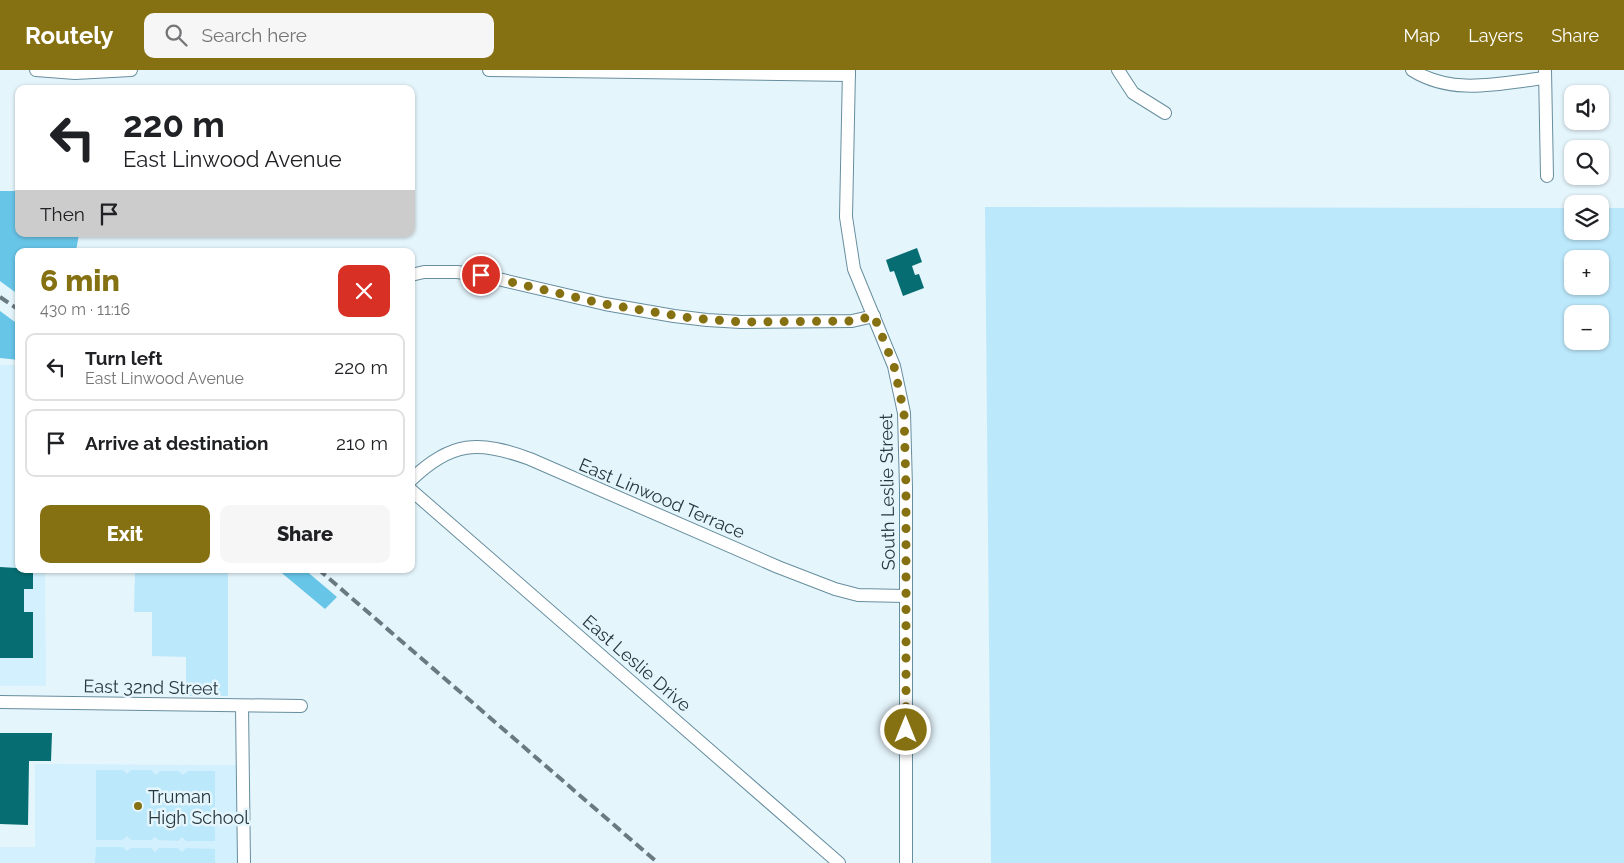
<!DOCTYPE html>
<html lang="en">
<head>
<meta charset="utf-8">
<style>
	body { margin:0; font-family:Raleway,sans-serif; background:#f6f6f6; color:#202124; height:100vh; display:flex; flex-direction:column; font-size:19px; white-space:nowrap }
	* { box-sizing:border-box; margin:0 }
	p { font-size:16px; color:#757577 }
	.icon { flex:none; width:28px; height:28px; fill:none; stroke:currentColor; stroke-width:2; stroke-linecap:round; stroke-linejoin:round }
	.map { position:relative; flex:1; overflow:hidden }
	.panel { position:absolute; left:15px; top:178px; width:400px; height:325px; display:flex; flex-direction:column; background:#fff; border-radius:10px; box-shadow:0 1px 4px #0004 }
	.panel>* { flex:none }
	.top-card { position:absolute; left:15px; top:15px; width:400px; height:152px; border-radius:10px; box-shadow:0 1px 4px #0004; background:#fff; color:#202124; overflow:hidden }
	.controls { position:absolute; left:1564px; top:15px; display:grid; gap:10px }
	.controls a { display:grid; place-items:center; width:45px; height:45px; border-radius:10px; background:#fff; box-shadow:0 1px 4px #0004; font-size:25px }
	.pin { position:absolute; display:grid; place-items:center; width:42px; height:42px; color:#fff; margin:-21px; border:2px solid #fff; border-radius:50%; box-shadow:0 1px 5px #0007 }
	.me { position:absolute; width:55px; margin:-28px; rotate:0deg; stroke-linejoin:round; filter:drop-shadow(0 0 4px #0008) }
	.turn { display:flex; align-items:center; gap:18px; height:105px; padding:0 25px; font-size:22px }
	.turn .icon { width:65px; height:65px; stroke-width:2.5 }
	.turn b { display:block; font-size:35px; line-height:42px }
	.then { display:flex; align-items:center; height:48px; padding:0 25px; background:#0003; gap:10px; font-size:19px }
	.round { display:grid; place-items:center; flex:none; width:52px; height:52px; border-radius:10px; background:#f6f6f6 }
	.overview { display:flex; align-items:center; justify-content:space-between; height:85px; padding:0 25px }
	h1 { font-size:30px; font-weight:800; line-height:38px; color:#857111 }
	.primary-button { display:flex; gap:10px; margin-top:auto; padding:10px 25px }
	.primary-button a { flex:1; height:58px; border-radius:10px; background:#857111; color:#fff; font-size:20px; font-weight:800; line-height:58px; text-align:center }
	.primary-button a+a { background:#f6f6f6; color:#202124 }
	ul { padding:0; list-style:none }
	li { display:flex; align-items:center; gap:15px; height:68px; margin:0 10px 8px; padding:0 15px; border:2px solid #e0e0e0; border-radius:10px }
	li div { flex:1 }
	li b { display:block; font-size:19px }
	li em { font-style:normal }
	header { display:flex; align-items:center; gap:30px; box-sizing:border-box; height:70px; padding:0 25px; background:#857111; color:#fff }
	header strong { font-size:24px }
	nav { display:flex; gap:28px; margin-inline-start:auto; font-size:18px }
	.search { width:350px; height:45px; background:#f6f6f6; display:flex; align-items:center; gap:12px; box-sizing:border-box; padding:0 18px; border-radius:10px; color:#757577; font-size:19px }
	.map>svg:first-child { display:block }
	.built { fill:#d2f0fd }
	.green { fill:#bce8fb; fill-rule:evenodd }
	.forest { fill:#67c5e8 }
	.building { fill:#066e72 }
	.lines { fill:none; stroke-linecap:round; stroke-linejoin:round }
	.minor-casing { stroke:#678e9e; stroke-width:14 }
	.minor { stroke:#fff; stroke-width:12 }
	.rail { stroke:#6a7a81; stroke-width:4; stroke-dasharray:10 5; stroke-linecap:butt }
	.route { stroke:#857111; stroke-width:9; stroke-dasharray:0 16.2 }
	.poi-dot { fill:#857111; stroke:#e5f5fc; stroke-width:2 }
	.labels { text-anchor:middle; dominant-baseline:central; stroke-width:5; stroke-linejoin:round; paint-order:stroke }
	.street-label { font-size:18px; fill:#27373e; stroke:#e5f5fc }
	.poi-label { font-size:18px; fill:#27373e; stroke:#e5f5fc; text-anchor:start }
</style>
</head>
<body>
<header>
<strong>Routely</strong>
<div class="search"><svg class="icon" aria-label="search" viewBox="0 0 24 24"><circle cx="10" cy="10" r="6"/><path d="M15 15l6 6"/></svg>Search here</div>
<nav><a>Map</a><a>Layers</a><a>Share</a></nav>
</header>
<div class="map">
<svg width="1624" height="793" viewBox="0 0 1624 793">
	<rect width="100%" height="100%" fill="#e5f5fc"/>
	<g class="built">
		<polygon points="0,295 19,295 19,499 45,499 46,616 0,616"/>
		<polygon points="35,694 239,695 241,793 0,793 0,777 35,777"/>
	</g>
	<g class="green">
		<path d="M985,137l587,1v23h28v-23h24v655h-633zM1572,189h28v27h-28zM1572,244h28v27h-28z"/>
		<polygon points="135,499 228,499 228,626 186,626 186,587 152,586 152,542 134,542"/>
		<polygon points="96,700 123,700 127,704 131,700 151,700 156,705 160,701 178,701 183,705 188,701 215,701 215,771 186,771 182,767 178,771 159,770 155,767 151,770 131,770 127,766 123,770 96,770"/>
		<polygon points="96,777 123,777 127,781 131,778 151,778 155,782 159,778 178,778 182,782 186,778 215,779 215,793 95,793"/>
	</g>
	<g class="forest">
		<polygon points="0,121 19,121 19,164 79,164 76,181 19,181 19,225 0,211"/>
		<polygon points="0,241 19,255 19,290 0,288"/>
		<polygon points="277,499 304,499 337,527 325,539"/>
	</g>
	<g class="building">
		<polygon points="917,178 922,192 912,196 915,205 919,204 924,218 903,226 894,201 890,202 886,190"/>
		<polygon points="0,497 33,499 33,519 24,519 24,542 33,542 33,588 0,588"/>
		<polygon points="0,663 52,663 51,691 29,691 28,755 0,754"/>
	</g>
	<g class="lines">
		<defs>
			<g id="minor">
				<polyline points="36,0 75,3 131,0"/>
				<polyline points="489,0 849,5"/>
				<polyline points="849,0 846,147 854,199 894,296 904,343 906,418 906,793"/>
				<polyline points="1118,0 1133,23 1165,43"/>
				<path d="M1412,0c41,26 88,13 133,8"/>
				<polyline points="1545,0 1547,106"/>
				<polyline points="411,205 424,202 457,202 481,205 605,234 674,246 707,250 741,252 852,251 874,246"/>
				<path d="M411,410c40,-39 68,-40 119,-21l248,108 57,22 23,6 47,1"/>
				<polyline points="411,420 839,793"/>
				<polyline points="0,632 301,636"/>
				<polyline points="242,636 244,793"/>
			</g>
		</defs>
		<use href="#minor" class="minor-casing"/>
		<use href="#minor" class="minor"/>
		<g class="rail">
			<polyline points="0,227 19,240"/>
			<polyline points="318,499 658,793"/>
		</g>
	</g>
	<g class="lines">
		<polyline class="route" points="481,205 604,234 691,248 742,252 852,251 874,246 894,296 904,343 906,418 906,660"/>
	</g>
	<circle class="poi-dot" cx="138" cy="736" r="5"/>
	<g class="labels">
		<g class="street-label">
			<text transform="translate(887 422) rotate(-91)">South Leslie Street</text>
			<text transform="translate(662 428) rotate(23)">East Linwood Terrace</text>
			<text transform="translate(637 593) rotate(41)">East Leslie Drive</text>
			<text transform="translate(151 617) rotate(1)">East 32nd Street</text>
		</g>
		<g class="poi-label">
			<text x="148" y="726">Truman<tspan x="148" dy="21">High School</tspan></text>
		</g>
	</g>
</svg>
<div class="controls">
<a><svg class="icon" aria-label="sound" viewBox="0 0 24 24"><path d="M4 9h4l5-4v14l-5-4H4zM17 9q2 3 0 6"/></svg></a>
<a><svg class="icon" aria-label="search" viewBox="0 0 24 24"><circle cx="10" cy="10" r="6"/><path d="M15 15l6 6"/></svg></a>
<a><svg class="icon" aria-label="layers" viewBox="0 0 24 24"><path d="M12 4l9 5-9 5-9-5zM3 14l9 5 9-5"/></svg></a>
<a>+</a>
<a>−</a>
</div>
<div class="pin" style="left:481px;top:205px;background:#d93025"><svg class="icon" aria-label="arrive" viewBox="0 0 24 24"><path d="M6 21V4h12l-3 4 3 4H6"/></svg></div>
<svg class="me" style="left:906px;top:660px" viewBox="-20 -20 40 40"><circle r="17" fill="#857111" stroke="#fff" stroke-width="3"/><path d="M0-11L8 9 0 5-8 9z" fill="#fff"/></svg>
<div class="top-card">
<div class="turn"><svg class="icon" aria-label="left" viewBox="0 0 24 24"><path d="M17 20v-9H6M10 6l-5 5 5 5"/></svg><div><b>220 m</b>East Linwood Avenue</div></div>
<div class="then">Then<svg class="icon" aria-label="arrive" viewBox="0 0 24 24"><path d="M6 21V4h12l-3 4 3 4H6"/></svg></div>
</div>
<section class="panel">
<div class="overview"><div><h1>6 min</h1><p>430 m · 11:16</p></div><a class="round" style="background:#d93025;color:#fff"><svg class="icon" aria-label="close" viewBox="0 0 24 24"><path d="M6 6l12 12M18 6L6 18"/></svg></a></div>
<ul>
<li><svg class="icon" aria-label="left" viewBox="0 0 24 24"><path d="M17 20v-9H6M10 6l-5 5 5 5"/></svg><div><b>Turn left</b><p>East Linwood Avenue</p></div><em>220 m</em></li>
<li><svg class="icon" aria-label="arrive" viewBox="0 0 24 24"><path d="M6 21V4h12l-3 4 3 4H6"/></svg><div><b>Arrive at destination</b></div><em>210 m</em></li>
</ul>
<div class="primary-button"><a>Exit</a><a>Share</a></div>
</section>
</div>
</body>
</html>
